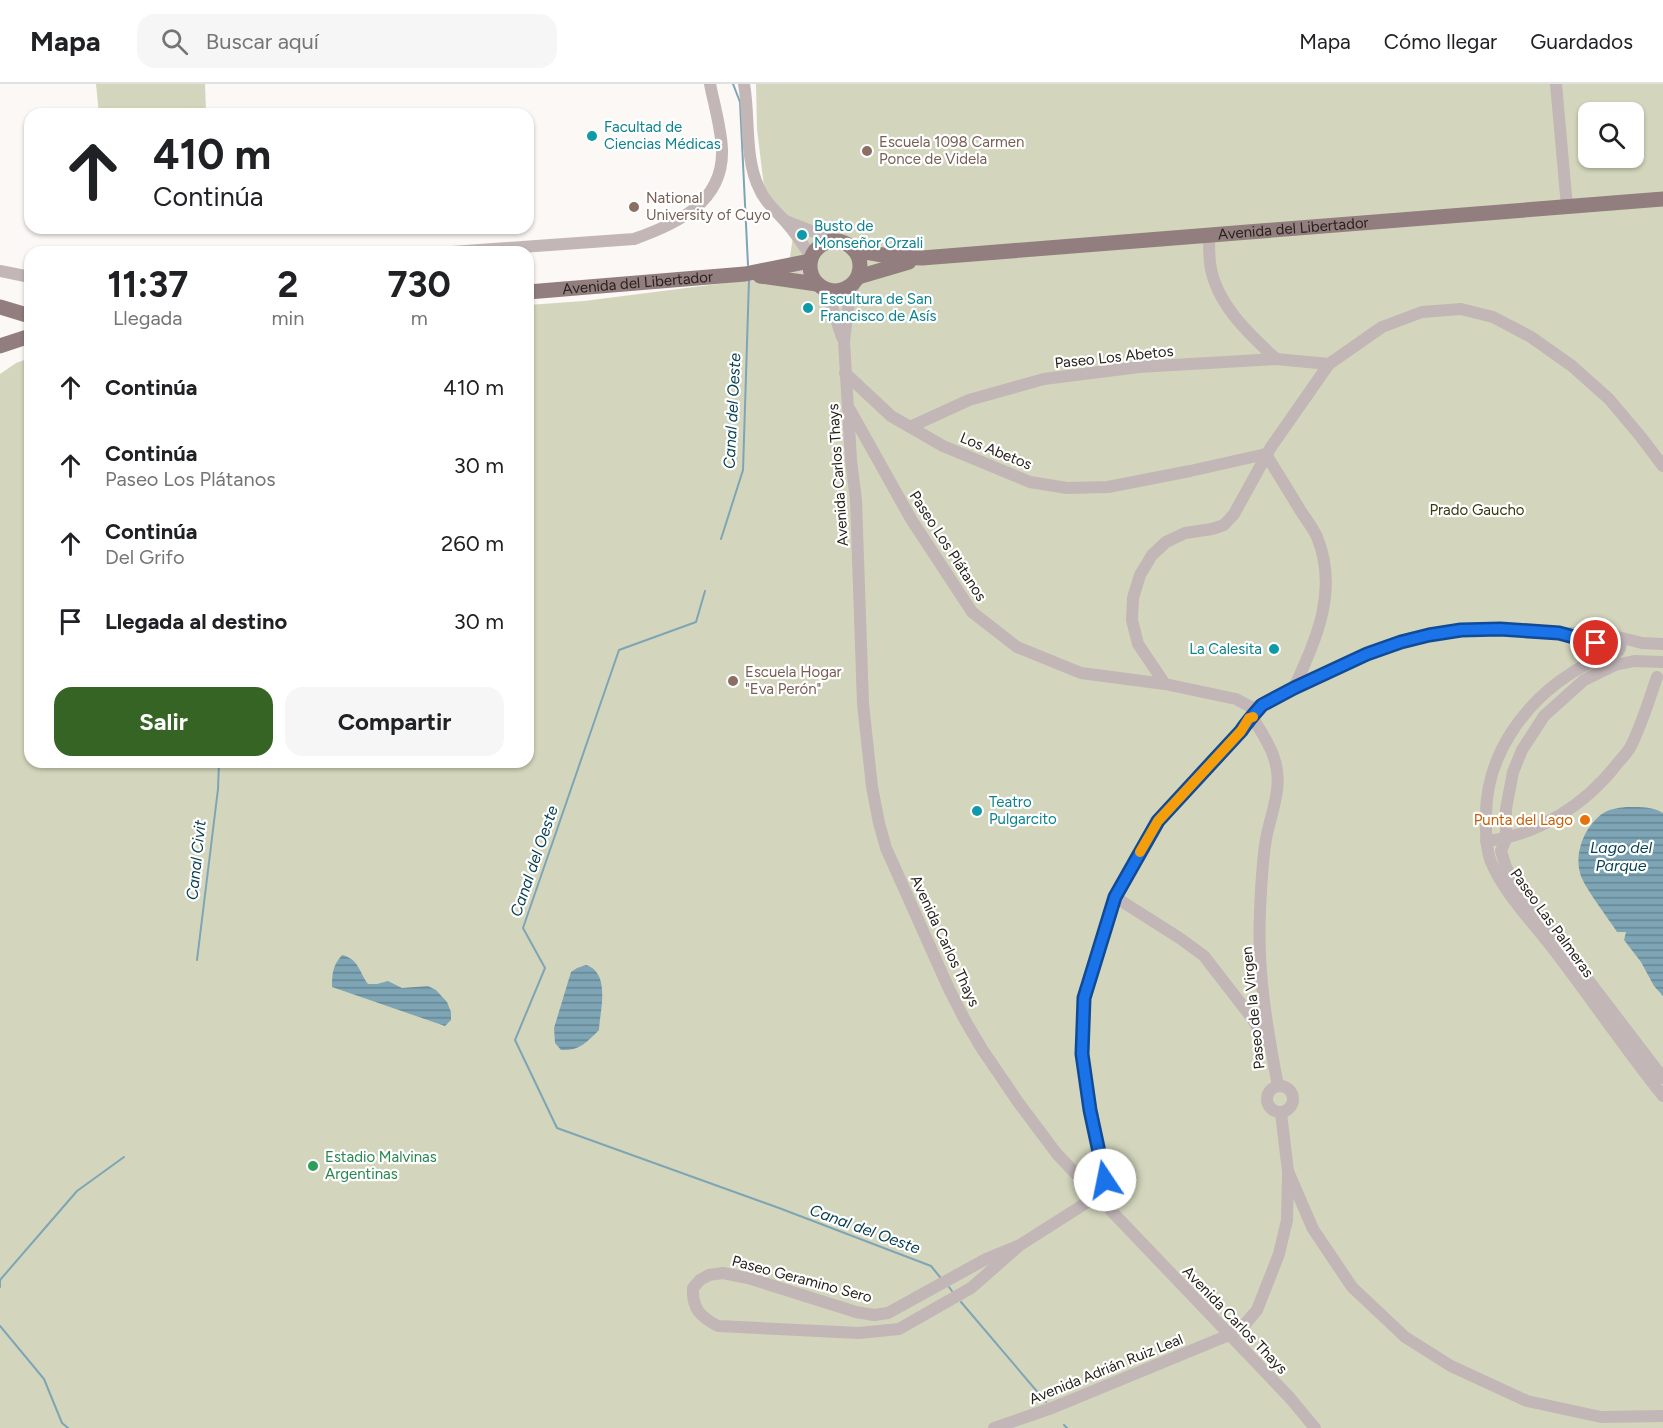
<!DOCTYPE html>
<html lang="es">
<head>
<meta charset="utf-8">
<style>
	body { margin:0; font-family:Figtree,sans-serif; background:#f6f6f6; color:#202124; height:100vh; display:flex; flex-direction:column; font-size:22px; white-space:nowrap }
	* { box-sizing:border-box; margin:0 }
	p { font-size:20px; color:#757577 }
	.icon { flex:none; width:33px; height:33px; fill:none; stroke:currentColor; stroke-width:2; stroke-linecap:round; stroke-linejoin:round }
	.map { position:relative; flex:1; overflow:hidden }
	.panel { position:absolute; left:24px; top:162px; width:510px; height:522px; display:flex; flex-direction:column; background:#fff; border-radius:18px; box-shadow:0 2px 4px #0004 }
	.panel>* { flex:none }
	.hud { position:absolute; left:24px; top:24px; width:510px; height:126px; border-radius:18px; box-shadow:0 2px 4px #0004; background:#fff; color:#202124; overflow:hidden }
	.tools { position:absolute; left:1578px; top:18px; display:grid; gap:12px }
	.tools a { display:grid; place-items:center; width:66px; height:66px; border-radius:12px; background:#fff; box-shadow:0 2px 4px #0004; font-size:30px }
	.pin { position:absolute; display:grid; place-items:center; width:51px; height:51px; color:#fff; margin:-26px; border:3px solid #fff; border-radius:50%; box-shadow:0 2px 6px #0007 }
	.me { position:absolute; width:66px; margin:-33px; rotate:349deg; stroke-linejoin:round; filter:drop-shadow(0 0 4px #0008) }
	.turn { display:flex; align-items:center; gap:21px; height:126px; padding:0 30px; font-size:27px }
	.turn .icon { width:78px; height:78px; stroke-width:2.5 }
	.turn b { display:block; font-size:42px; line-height:51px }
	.eta { display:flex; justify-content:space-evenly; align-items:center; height:102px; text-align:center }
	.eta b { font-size:36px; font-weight:700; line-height:42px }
	.button { display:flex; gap:12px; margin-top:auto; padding:12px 30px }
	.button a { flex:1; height:69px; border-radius:18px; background:#356424; color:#fff; font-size:24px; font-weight:700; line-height:69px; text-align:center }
	.button a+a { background:#f6f6f6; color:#202124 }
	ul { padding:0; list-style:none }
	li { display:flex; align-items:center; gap:18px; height:78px; padding:0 30px }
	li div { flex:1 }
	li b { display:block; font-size:22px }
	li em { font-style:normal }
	header { display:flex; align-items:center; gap:36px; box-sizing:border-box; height:84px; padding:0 30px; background:#fff; border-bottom:2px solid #e0e0e0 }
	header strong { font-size:28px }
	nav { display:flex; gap:33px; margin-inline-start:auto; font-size:21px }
	.search { width:420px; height:54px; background:#f6f6f6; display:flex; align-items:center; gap:15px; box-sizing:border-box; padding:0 21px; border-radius:18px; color:#757577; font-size:22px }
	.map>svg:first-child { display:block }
	.green { fill:#d3d6bc; fill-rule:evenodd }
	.water { fill:url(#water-rules) }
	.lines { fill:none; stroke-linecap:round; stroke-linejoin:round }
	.stream { stroke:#7ea5b5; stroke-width:2 }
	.minor { stroke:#c2b6b7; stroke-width:12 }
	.major { stroke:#937e7f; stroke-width:15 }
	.route-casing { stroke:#114b97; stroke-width:15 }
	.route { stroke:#1a73e8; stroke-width:10 }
	.slow { stroke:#f59e0b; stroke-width:10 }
	.culture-dot { fill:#0f9aa8; stroke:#fff; stroke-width:2 }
	.education-dot { fill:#8d6e63; stroke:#fff; stroke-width:2 }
	.food-dot { fill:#e8710a; stroke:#fff; stroke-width:2 }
	.leisure-dot { fill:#2e9e5b; stroke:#fff; stroke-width:2 }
	.labels { text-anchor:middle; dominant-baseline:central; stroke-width:4.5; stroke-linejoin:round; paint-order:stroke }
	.culture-label { font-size:15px; fill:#0d838f; stroke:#fff; text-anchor:start }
	.education-label { font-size:15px; fill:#785e54; stroke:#fff; text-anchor:start }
	.street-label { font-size:15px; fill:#28221b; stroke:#fff }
	.park-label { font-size:15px; fill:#383a0e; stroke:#fff }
	.food-label { font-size:15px; fill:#c56008; stroke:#fff; text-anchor:end }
	.leisure-label { font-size:15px; fill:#27864d; stroke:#fff; text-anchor:start }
	.water-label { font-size:16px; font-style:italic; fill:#094154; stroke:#fff }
</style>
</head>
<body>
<header>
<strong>Mapa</strong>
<div class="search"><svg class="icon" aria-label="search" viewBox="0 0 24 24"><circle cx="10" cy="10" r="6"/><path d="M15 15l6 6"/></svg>Buscar aquí</div>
<nav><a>Mapa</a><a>Cómo llegar</a><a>Guardados</a></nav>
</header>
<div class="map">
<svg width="1663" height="1344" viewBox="0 0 1663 1344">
	<defs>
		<pattern id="water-rules" width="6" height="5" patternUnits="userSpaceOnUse" patternTransform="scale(1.5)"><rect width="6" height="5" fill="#7ea5b5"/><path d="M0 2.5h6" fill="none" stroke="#678692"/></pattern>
	</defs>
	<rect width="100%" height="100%" fill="#fcf8f5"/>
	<g class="green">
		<polygon points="96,0 205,0 206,27 173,30 99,30"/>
		<path d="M756,0h907v1344h-1663v-1054l16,-11 14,-5v404h498v-457l56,-4 173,-22 31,-10 5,-32 -29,-50 -7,-58zM1588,28h46v46h-46z"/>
	</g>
	<g class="water">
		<path d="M1626,723c13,0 26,-1 37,6v183l-9,-10 -13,-24 -17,-22 2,-8h-9c-8,-13 -34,-46 -37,-59 -4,-15 0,-31 8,-44 12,-16 18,-20 38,-22z"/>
		<path d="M342,871c17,4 17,17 26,29h9l11,-3 14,7 26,-2 8,4 11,12 4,10v8l-6,6 -113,-39c0,-14 1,-22 10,-32z"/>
		<path d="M586,881c25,8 14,45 13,65 -13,13 -20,21 -38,20l-6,-7 -1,-15 17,-56 6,-4z"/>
	</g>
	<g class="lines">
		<g class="stream">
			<polyline points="733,0 740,18 748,181"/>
			<polyline points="721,455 743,386 749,196"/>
			<polyline points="705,507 696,538 619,566 523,844 545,884 515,956 557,1044 779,1124 931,1182 940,1193"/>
			<polyline points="197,876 218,705 219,678"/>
			<polyline points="0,1203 0,1196 77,1107 124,1073"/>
			<polyline points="949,1203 952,1207"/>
			<polyline points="961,1218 1046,1318"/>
			<polyline points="0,1242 44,1295 62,1339 68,1344"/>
			<polyline points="1064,1341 1067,1344"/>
		</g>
		<g class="minor">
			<path d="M744,0c6,33 0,76 16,106 5,12 15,20 23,29 11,11 19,25 28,37"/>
			<polyline points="1556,0 1567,123"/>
			<polyline points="786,137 837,157"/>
			<path d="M1209,151c0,9 0,19 1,28 5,40 39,71 66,96"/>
			<path d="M452,168l182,-13c43,-15 90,-37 88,-90 -1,-21 -8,-45 -12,-65"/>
			<polyline points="0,187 30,193"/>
			<polyline points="855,197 848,225 844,257 851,376 856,416 863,620 872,703 879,739 886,764 949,905 966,938 982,965 1018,1018 1057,1070 1290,1314 1315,1344"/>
			<polyline points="822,204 832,223 842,253"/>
			<polyline points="845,289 891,332 943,362 1030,398 1067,404 1108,403 1190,387 1266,370"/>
			<polyline points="850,326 911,435 972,528 1017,563 1081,589 1165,600 1236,615 1249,622"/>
			<polyline points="910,343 969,316 1044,295 1139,283 1276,275 1329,280"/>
			<path d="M1266,370c11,19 23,37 34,56 6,9 13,18 17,27 22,54 -1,102 -23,151"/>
			<polyline points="1618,553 1642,559 1663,560"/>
			<path d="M1605,572c-10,5 -22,9 -32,16 -48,30 -86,82 -87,141 0,16 -1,33 5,49 15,35 44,62 66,92 36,47 69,96 106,142"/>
			<polyline points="1663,578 1634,577 1615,581 1584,596 1544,632 1522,666 1513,688 1506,725 1506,755 1501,767 1506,783 1515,800 1663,994"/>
			<polyline points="1165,600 1138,560 1132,536 1133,514 1140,491 1152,471 1166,458 1185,449 1212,445 1224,441 1234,430 1271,363 1329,280 1382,243 1422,228 1461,225 1493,233 1531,253 1572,282 1609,315 1641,353 1663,382"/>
			<path d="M1252,624l9,-3 33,-17 73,-34 34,-12 28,-7 32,-5 39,-1 59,4h53c14,8 10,23 -7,23l-7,-5c-3,-8 -1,-14 6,-18"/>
			<path d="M1252,633c8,13 18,27 22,41 10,28 -3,54 -8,81 -4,23 -5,49 -6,73 -3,58 7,117 18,174"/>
			<path d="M1486,757c51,-5 100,-37 131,-77 5,-6 11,-12 14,-18 11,-22 18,-46 26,-69"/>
			<polyline points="1115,813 1181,855 1204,872 1252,934 1268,961"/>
			<circle cx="1280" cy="1015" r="13"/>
			<polyline points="1281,1029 1288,1087 1313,1145 1352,1203 1405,1253 1451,1282 1527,1317 1601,1333 1663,1332"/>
			<path d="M1020,1161l-34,14 -98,54 -14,2 -18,-3 -108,-34 -25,-5 -14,2 -9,5 -7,8c-1,20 7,29 25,38l141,7 40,-4 72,-41 49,-43 77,-49 8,-16 -15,-70 -8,-56 2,-56 12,-39 19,-62 43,-76 81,-88 10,-15"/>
			<polyline points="994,1344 1052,1324 1229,1251 1246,1239 1257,1226 1279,1170 1287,1136 1288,1091"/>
		</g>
		<g class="major">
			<circle cx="835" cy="182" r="25"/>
			<path id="s1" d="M854,166l40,7 28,1 741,-59"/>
			<polyline points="760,192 817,200"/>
			<polyline points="858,193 909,178"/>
			<path id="s2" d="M528,208l217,-18 65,-13"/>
			<polyline points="0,223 30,232"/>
			<polyline points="0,262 30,252"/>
		</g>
	</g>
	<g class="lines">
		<defs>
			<path id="route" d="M1105,1096l-15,-70 -8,-56 2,-56 12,-39 19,-62 43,-76 83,-90c6,-9 13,-17 21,-26l32,-17 73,-34 34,-12 28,-7 32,-5 39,-1 59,4 37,10"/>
		</defs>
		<use href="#route" class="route-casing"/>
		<use href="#route" class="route"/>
		<polyline class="slow" points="1140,768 1158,737 1241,647 1249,634 1253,633"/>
	</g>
	<g class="culture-dot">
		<circle cx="592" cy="52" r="6"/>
		<circle cx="802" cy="151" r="6"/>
		<circle cx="808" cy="224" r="6"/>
		<circle cx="1274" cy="565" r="6"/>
		<circle cx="977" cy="727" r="6"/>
	</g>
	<g class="education-dot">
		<circle cx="867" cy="67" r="6"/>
		<circle cx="634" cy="123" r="6"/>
		<circle cx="733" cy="597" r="6"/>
	</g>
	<circle class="food-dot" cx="1585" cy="736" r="6"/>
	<circle class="leisure-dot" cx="313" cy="1082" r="6"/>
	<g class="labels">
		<g class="culture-label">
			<text x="604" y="43">Facultad de<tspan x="604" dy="17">Ciencias Médicas</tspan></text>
			<text x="814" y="142">Busto de<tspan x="814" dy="17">Monseñor Orzali</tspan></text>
			<text x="820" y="215">Escultura de San<tspan x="820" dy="17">Francisco de Asís</tspan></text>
			<text x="1262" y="565" text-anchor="end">La Calesita</text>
			<text x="989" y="718">Teatro<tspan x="989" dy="17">Pulgarcito</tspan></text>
		</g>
		<g class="education-label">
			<text x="879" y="58">Escuela 1098 Carmen<tspan x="879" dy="17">Ponce de Videla</tspan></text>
			<text x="646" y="114">National<tspan x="646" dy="17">University of Cuyo</tspan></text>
			<text x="745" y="588">Escuela Hogar<tspan x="745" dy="17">"Eva Perón"</tspan></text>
		</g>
		<g class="street-label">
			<text stroke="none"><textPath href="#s1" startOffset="441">Avenida del Libertador</textPath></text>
			<text stroke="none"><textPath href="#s2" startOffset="110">Avenida del Libertador</textPath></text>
			<text transform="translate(1114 273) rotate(-6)">Paseo Los Abetos</text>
			<text transform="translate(996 367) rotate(22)">Los Abetos</text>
			<text transform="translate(838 391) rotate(-94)">Avenida Carlos Thays</text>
			<text transform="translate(948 462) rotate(57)">Paseo Los Plátanos</text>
			<text transform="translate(1552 839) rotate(54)">Paseo Las Palmeras</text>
			<text transform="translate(945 857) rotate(65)">Avenida Carlos Thays</text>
			<text transform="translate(1253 924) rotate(-96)">Paseo de la Virgen</text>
			<text transform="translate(802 1195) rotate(15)">Paseo Geramino Sero</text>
			<text transform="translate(1235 1236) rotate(46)">Avenida Carlos Thays</text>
			<text transform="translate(1106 1285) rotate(-22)">Avenida Adrián Ruiz Leal</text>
		</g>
		<g class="park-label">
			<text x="1477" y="426">Prado Gaucho</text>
		</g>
		<g class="food-label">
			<text x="1573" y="736">Punta del Lago</text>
		</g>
		<g class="leisure-label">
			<text x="325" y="1073">Estadio Malvinas<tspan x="325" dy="17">Argentinas</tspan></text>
		</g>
		<g class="water-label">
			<text transform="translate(732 327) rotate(-87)">Canal del Oeste</text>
			<text x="1621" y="763">Lago del<tspan x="1621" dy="18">Parque</tspan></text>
			<text transform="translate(196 776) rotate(-84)">Canal Civit</text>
			<text transform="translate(534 777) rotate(-71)">Canal del Oeste</text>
			<text transform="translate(865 1145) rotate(20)">Canal del Oeste</text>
		</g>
	</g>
</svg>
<div class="tools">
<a><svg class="icon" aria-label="search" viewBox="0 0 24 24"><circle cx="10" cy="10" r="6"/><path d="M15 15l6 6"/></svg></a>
</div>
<div class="pin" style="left:1596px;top:559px;background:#d93025"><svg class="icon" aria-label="arrive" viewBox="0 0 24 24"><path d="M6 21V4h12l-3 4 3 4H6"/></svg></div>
<svg class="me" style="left:1105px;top:1096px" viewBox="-20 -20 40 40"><circle r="19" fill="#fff"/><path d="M0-13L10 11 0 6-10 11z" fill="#1a73e8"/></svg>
<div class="hud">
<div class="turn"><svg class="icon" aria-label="ahead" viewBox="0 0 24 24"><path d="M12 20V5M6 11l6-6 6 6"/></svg><div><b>410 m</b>Continúa</div></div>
</div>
<section class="panel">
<div class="eta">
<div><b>11:37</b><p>Llegada</p></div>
<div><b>2</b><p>min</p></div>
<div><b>730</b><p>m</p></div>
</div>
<ul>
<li><svg class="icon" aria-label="ahead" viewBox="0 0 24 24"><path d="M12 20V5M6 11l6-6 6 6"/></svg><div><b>Continúa</b></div><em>410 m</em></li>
<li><svg class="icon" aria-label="ahead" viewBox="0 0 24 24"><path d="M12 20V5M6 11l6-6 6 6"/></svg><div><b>Continúa</b><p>Paseo Los Plátanos</p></div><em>30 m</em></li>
<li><svg class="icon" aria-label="ahead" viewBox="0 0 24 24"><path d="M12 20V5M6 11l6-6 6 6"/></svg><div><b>Continúa</b><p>Del Grifo</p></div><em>260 m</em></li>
<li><svg class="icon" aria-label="arrive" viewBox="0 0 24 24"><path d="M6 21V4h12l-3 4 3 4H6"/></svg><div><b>Llegada al destino</b></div><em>30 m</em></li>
</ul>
<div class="button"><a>Salir</a><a>Compartir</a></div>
</section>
</div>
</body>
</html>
